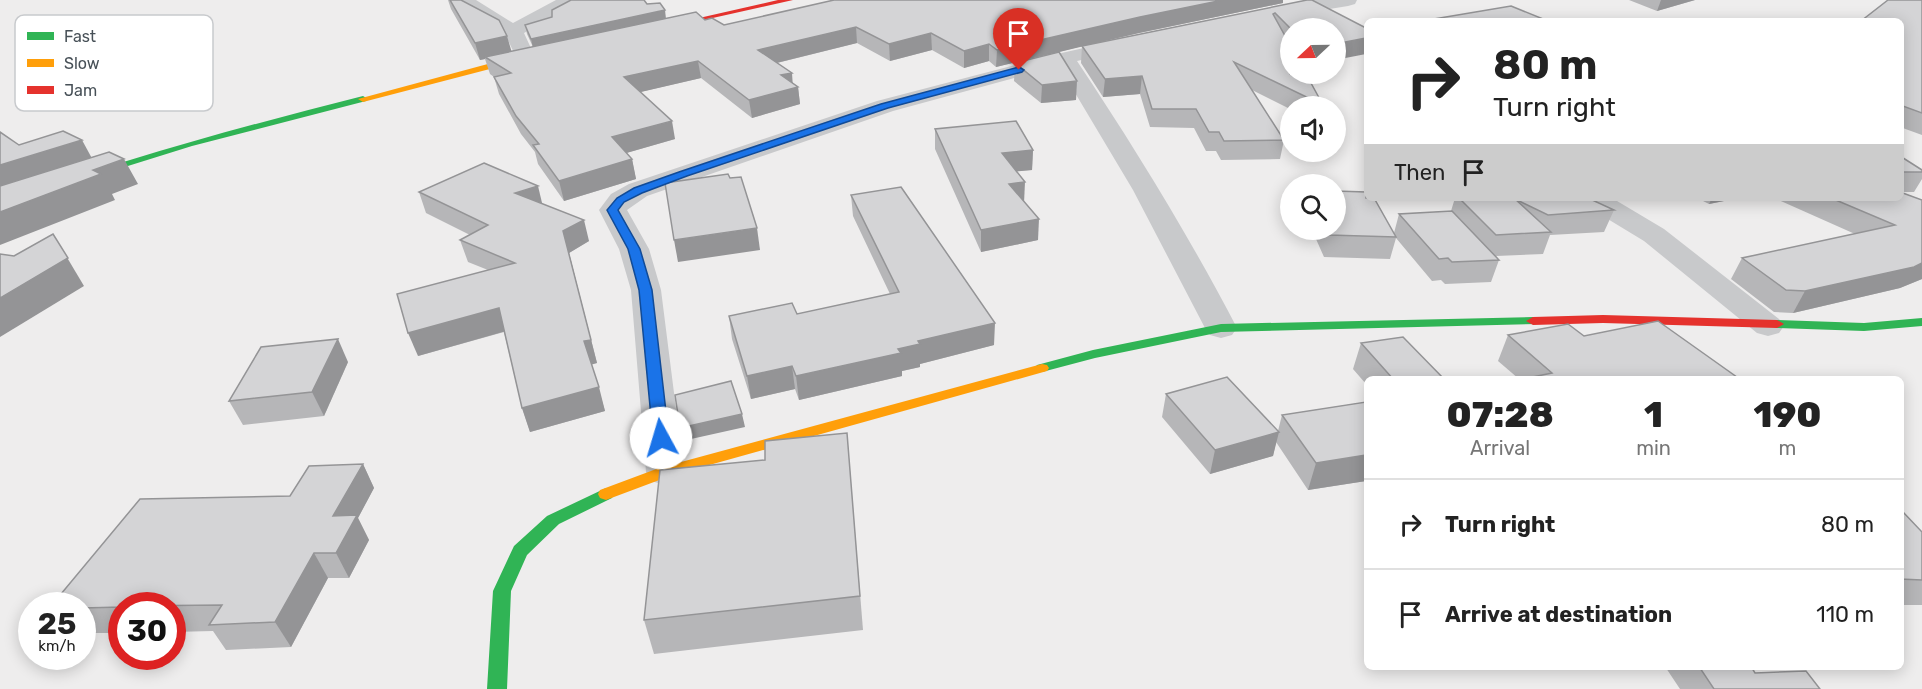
<!DOCTYPE html>
<html lang="en">
<head>
<meta charset="utf-8">
<style>
	body { margin:0; font-family:Rubik,sans-serif; background:#f2f2f2; color:#222; height:100vh; display:flex; flex-direction:column; font-size:22px; white-space:nowrap }
	* { box-sizing:border-box; margin:0 }
	p { font-size:20px; color:#767676 }
	.icon { flex:none; width:33px; height:33px; fill:none; stroke:currentColor; stroke-width:2; stroke-linecap:round; stroke-linejoin:round }
	.map { position:relative; flex:1; overflow:hidden }
	.sheet { position:absolute; left:1364px; top:376px; width:540px; height:294px; display:flex; flex-direction:column; background:#fff; border-radius:9px; box-shadow:0 3px 15px #0003 }
	.sheet>* { flex:none }
	.guide { position:absolute; left:1364px; top:18px; width:540px; height:183px; border-radius:9px; box-shadow:0 3px 15px #0003; background:#fff; color:#222; overflow:hidden }
	.needle { width:39px; rotate:248deg }
	.controls { position:absolute; left:1280px; top:18px; display:grid; gap:12px }
	.controls a { display:grid; place-items:center; width:66px; height:66px; border-radius:50%; background:#fff; box-shadow:0 3px 15px #0003; font-size:30px }
	.speed { position:absolute; left:18px; top:592px; display:flex; gap:12px; font-size:30px; font-weight:700; text-align:center }
	.speed>* { display:grid; place-content:center; width:78px; height:78px; border-radius:50%; background:#fff; box-shadow:0 3px 15px #0003; line-height:1 }
	.speed small { font-size:15px; font-weight:400 }
	.speed .limit { border:9px solid #d22; background:#fff; color:#111 }
	.pin { position:absolute; display:grid; place-items:center; width:51px; height:51px; color:#fff; margin:-62px -26px; border-radius:50% 50% 50% 0; rotate:-45deg; box-shadow:0 0 6px #0007 }
	.pin .icon { rotate:45deg }
	.me { position:absolute; width:66px; margin:-33px; rotate:354deg; stroke-linejoin:round; filter:drop-shadow(0 0 4px #0008) }
	.turn { display:flex; align-items:center; gap:21px; height:126px; padding:0 30px; font-size:27px }
	.turn .icon { width:78px; height:78px; stroke-width:2.5 }
	.turn b { display:block; font-size:42px; line-height:51px }
	.then { display:flex; align-items:center; height:57px; padding:0 30px; background:#0003; gap:12px; font-size:22px }
	.eta { display:flex; justify-content:space-evenly; align-items:center; height:102px; text-align:center }
	.eta b { font-size:36px; font-weight:800; line-height:42px }
	ul { padding:0; list-style:none }
	li { display:flex; align-items:center; gap:18px; height:90px; padding:0 30px; border-top:2px solid #e0e0e0 }
	li div { flex:1 }
	li b { display:block; font-size:22px }
	li em { font-style:normal }
	.map>svg:first-child { display:block }
	.lines { fill:none; stroke-linecap:round; stroke-linejoin:round }
	.street { fill:#c8c9cb; fill-rule:evenodd }
	.fast { fill:#30b455; fill-rule:evenodd }
	.slow { fill:#ff9f0a; fill-rule:evenodd }
	.jam { fill:#e5322d; fill-rule:evenodd }
	.wall { fill:#b6b6b8 }
	.shaded-wall { fill:#949496 }
	.building { fill:#d4d4d6; stroke:#949496; stroke-width:1.5 }
	.route { fill:#1a73e8; stroke:#114b97; stroke-width:1.5 }
	.key { fill:#fff; stroke:#c8cacd; stroke-width:1.5 }
	.key-label { font-size:16px; fill:#475057 }
</style>
</head>
<body>
<div class="map">
<svg width="1922" height="689" viewBox="0 0 1922 689">
	<rect width="100%" height="100%" fill="#eeeded"/>
	<g class="lines">
		<g class="street">
			<polygon points="457,0 476,0 513,23 556,0 579,0 577,4 524,33 535,57 532,61 525,63 518,61 505,34 464,10"/>
			<polygon points="1307,0 1357,0 1355,4 1348,6 1274,18 1267,16 1264,12 1267,8"/>
			<path d="M1124,39l7,2 3,4 -3,4 -54,12c58,87 112,175 160,267l-5,7 -11,3 -11,-3 -5,-7 -72,-138 -74,-124 -166,45 -246,85 -20,14 22,39 12,41 23,182 -5,9 -14,4 -14,-4 -5,-9 -15,-182 -12,-41 -20,-39 12,-16 18,-10 248,-83 180,-47z"/>
			<polygon points="1580,198 1612,198 1664,229 1779,319 1784,326 1779,333 1768,336 1757,333 1644,241 1583,204"/>
		</g>
		<g class="fast">
			<path d="M363,96l5,3 -2,2 -174,45 -109,34 -83,30v-7c120,-43 240,-76 363,-107z"/>
			<polygon points="1533,317 1538,318 1540,321 1538,324 1221,332 1095,358 1042,372 1035,368 1037,365 1093,350 1221,324"/>
			<polygon points="1922,318 1922,326 1864,331 1777,328 1770,324 1777,320 1864,323"/>
			<polygon points="606,488 612,490 614,494 612,498 559,524 527,555 511,591 507,689 487,689 493,591 514,546 547,516"/>
		</g>
		<g class="slow">
			<polygon points="529,53 533,56 532,58 363,102 358,99"/>
			<polygon points="1042,364 1047,365 1049,368 1047,371 670,476 606,500 600,498 598,494 600,490 659,468"/>
		</g>
		<g class="jam">
			<polygon points="778,0 793,0 659,30 655,28"/>
			<polygon points="1603,315 1777,320 1784,324 1777,328 1603,323 1533,325 1526,321 1533,317"/>
		</g>
	</g>
	<g class="wall">
		<polygon points="448,0 461,0 511,52 533,47 527,34 525,25 647,4 666,19 705,20 724,25 834,0 1283,0 1283,3 1139,33 1086,45 1307,0 1290,28 1290,74 1323,105 1323,106 1290,106 1290,109 1252,90 1284,140 1280,159 1221,160 1216,151 1206,151 1194,128 1150,127 1140,94 1103,97 1081,63 1082,46 1059,52 1076,100 1041,103 1014,81 1015,63 1052,53 996,67 989,61 964,68 932,50 890,61 857,43 777,63 793,83 798,87 800,104 752,118 701,78 640,92 675,139 626,153 632,159 636,179 564,201 538,164 535,152 521,134 499,94 494,77 490,74 485,59 480,60 451,9"/>
		<polygon points="1629,0 1695,0 1657,11"/>
		<polygon points="1922,0 1922,135 1900,127 1900,21"/>
		<polygon points="935,129 1033,150 1032,170 1017,171 1024,202 1038,240 981,252 935,149"/>
		<polygon points="1900,156 1922,170 1922,179 1914,192 1901,192 1922,200 1922,279 1900,288 1793,313 1774,312 1731,279 1742,258 1855,234 1774,198 1900,198"/>
		<polygon points="419,192 542,203 589,241 569,253 597,363 591,364 605,411 530,432 522,408 504,332 418,356 488,270 468,262 460,240 470,235 426,213"/>
		<polygon points="851,195 994,345 920,364 920,367 902,371 902,376 799,400 795,389 751,399 732,339 729,316 797,314 890,294 853,216"/>
		<polygon points="1455,198 1588,198 1614,210 1604,232 1550,235 1543,254 1496,256 1499,260 1491,282 1445,284 1441,280 1432,281 1396,238 1390,259 1324,257 1312,230 1335,230 1394,233 1399,214 1451,211"/>
		<polygon points="1697,198 1739,198 1709,204"/>
		<polygon points="1508,335 1584,336 1741,380 1519,379 1498,361"/>
		<polygon points="1361,343 1445,380 1366,380 1366,384 1353,369"/>
		<polygon points="348,362 324,416 243,425 229,401"/>
		<polygon points="1166,394 1278,431 1282,415 1366,402 1366,481 1308,490 1276,442 1273,456 1210,474 1162,417"/>
		<polygon points="847,433 863,630 654,654 644,620 765,460"/>
		<polygon points="363,464 374,488 358,518 369,540 349,578 328,578 291,647 226,650 213,631 172,632 172,606 122,606 122,633 82,633 82,606 290,496"/>
		<polygon points="1900,512 1922,532 1922,605 1900,605"/>
		<polygon points="1666,668 1752,668 1755,673 1820,689 1680,689"/>
	</g>
	<g class="shaded-wall">
		<polygon points="1223,0 1283,0 1283,3 1139,33 996,67 997,50 1140,17"/>
		<polygon points="1661,0 1695,0 1657,11"/>
		<polygon points="665,10 666,19 533,48 531,39"/>
		<polygon points="856,27 857,43 760,67 758,50"/>
		<polygon points="931,33 932,50 890,61 889,44"/>
		<polygon points="507,36 512,53 485,57 485,59 480,60 475,43"/>
		<polygon points="1366,38 1366,54 1335,60 1335,44"/>
		<polygon points="989,44 989,61 964,68 964,51"/>
		<polygon points="698,61 701,78 628,95 624,77"/>
		<polygon points="792,73 793,88 798,87 800,104 752,118 749,100 781,75"/>
		<polygon points="1142,76 1140,94 1103,97 1105,79"/>
		<polygon points="1077,81 1076,100 1041,103 1042,85"/>
		<polygon points="672,121 675,139 616,156 612,137"/>
		<polygon points="82,140 95,164 0,196 0,165"/>
		<polygon points="1033,150 1032,170 1002,173 1002,153"/>
		<polygon points="124,159 138,184 112,194 115,200 0,245 0,212 93,170"/>
		<polygon points="632,159 636,179 564,201 559,181"/>
		<polygon points="1025,182 1024,203 1009,184"/>
		<polygon points="538,186 543,207 515,193"/>
		<polygon points="1712,198 1739,198 1709,204"/>
		<polygon points="1039,219 1038,240 981,252 981,230"/>
		<polygon points="584,220 589,241 569,253 597,363 590,365 584,341 563,231"/>
		<polygon points="757,228 760,250 678,262 674,240"/>
		<polygon points="53,234 84,286 0,337 0,298"/>
		<polygon points="1922,263 1922,279 1900,288 1793,313 1805,291"/>
		<polygon points="499,308 506,331 418,356 408,333"/>
		<polygon points="995,323 994,345 920,364 920,367 902,371 902,376 799,400 796,376 898,349 918,341"/>
		<polygon points="338,339 348,362 324,416 312,392"/>
		<polygon points="792,366 795,389 751,399 747,376"/>
		<polygon points="599,387 605,411 530,432 522,408"/>
		<polygon points="742,414 745,427 682,441 680,428"/>
		<polygon points="1279,432 1273,456 1210,474 1215,450"/>
		<polygon points="1366,455 1366,481 1308,490 1316,463"/>
		<polygon points="363,464 374,488 358,518 369,540 349,578 336,553 333,516"/>
		<polygon points="314,553 328,578 291,647 275,622"/>
	</g>
	<g class="building">
		<polygon points="450,0 461,0 499,20 507,36 475,43"/>
		<polygon points="571,0 644,0 647,4 660,3 665,10 531,39 525,25 552,17 552,10"/>
		<polygon points="834,0 1223,0 1140,17 997,50 989,44 964,51 931,33 889,44 856,27 758,50 792,73 781,75 798,87 749,100 698,61 624,77 672,121 612,137 632,159 559,181 533,145 539,144 516,116 494,77 511,73 485,57 696,12 705,20 712,18 724,25"/>
		<polygon points="1307,0 1312,0 1366,28 1366,38 1335,44 1335,28 1290,28 1275,13 1273,14 1290,45 1290,74 1306,74 1323,105 1234,62 1284,140 1224,141 1219,132 1209,132 1196,109 1152,109 1142,76 1105,79 1082,46"/>
		<polygon points="1888,0 1922,0 1922,113 1900,105 1900,21 1861,21"/>
		<polygon points="1511,6 1548,21 1422,21"/>
		<polygon points="1059,52 1077,81 1042,85 1015,63"/>
		<polygon points="1016,121 1033,150 1002,153 1025,182 1009,184 1039,219 981,230 935,129"/>
		<polygon points="63,131 82,140 0,165 0,132 19,145"/>
		<polygon points="109,152 124,159 93,170 101,174 0,212 0,186"/>
		<polygon points="1900,156 1922,170 1922,172 1900,172"/>
		<polygon points="484,163 538,186 515,193 584,220 563,231 591,340 584,341 599,387 522,408 499,308 408,333 397,294 515,263 460,240 488,225 419,192"/>
		<polygon points="728,174 730,178 741,177 757,228 674,240 665,183"/>
		<polygon points="901,187 995,323 918,341 920,344 898,349 901,353 796,376 792,366 747,376 729,316 792,303 797,314 899,292 851,195"/>
		<polygon points="1335,191 1366,192 1366,198 1374,198 1396,237 1329,235 1326,230 1335,230"/>
		<polygon points="1900,192 1922,200 1922,263 1914,267 1805,291 1786,290 1742,258 1895,225 1831,198 1900,198"/>
		<polygon points="1459,198 1588,198 1614,210 1548,215 1515,199 1551,232 1496,235"/>
		<polygon points="1452,211 1499,260 1452,262 1448,258 1439,259 1399,214"/>
		<polygon points="53,234 68,258 0,298 0,254 14,256"/>
		<polygon points="1658,321 1741,380 1518,380 1552,373 1508,335 1568,324 1584,336"/>
		<polygon points="1403,337 1445,380 1394,380 1361,343"/>
		<polygon points="338,339 312,392 229,401 261,347"/>
		<polygon points="1227,377 1279,432 1215,450 1166,394"/>
		<polygon points="731,381 742,414 680,428 675,395"/>
		<polygon points="1366,402 1366,455 1316,463 1282,415"/>
		<polygon points="847,433 860,596 644,620 660,470 765,460 765,441"/>
		<polygon points="363,464 333,516 357,515 336,553 314,553 275,622 209,625 222,605 122,606 122,607 82,608 82,606 51,606 140,499 290,496 309,466"/>
		<polygon points="1900,512 1903,512 1922,532 1922,580 1900,579"/>
		<polygon points="1700,668 1752,668 1755,673 1806,671 1820,689 1714,689"/>
	</g>
	<polygon class="route" points="1019,67 1024,70 1022,72 888,108 687,176 642,193 624,202 618,210 640,249 652,290 669,438 666,442 656,442 653,438 639,290 628,249 607,210 617,198 634,188 679,172 881,104"/>
	<rect x="15" y="15" width="198" height="96" rx="9" class="key"/>
	<rect x="27" y="32" width="27" height="8" fill="#30b455"/>
	<rect x="27" y="59" width="27" height="8" fill="#ff9f0a"/>
	<rect x="27" y="86" width="27" height="8" fill="#e5322d"/>
	<g class="key-label">
		<text x="64" y="42">Fast</text>
		<text x="64" y="69">Slow</text>
		<text x="64" y="96">Jam</text>
	</g>
</svg>
<div class="controls">
<a><svg class="needle" viewBox="-14 -14 28 28"><path d="M0-13l5 13h-10z" fill="#e53935"/><path d="M0 13l5-13h-10z" fill="#767676"/></svg></a>
<a><svg class="icon" aria-label="sound" viewBox="0 0 24 24"><path d="M4 9h4l5-4v14l-5-4H4zM17 9q2 3 0 6"/></svg></a>
<a><svg class="icon" aria-label="search" viewBox="0 0 24 24"><circle cx="10" cy="10" r="6"/><path d="M15 15l6 6"/></svg></a>
</div>
<div class="speed"><div>25<small>km/h</small></div><div class="limit">30</div></div>
<div class="pin" style="left:1019px;top:70px;background:#d93025"><svg class="icon" aria-label="arrive" viewBox="0 0 24 24"><path d="M6 21V4h12l-3 4 3 4H6"/></svg></div>
<svg class="me" style="left:661px;top:438px" viewBox="-20 -20 40 40"><circle r="19" fill="#fff"/><path d="M0-13L10 11 0 6-10 11z" fill="#1a73e8"/></svg>
<div class="guide">
<div class="turn"><svg class="icon" aria-label="right" viewBox="0 0 24 24"><path d="M7 20v-9h11M14 6l5 5-5 5"/></svg><div><b>80 m</b>Turn right</div></div>
<div class="then">Then<svg class="icon" aria-label="arrive" viewBox="0 0 24 24"><path d="M6 21V4h12l-3 4 3 4H6"/></svg></div>
</div>
<section class="sheet">
<div class="eta">
<div><b>07:28</b><p>Arrival</p></div>
<div><b>1</b><p>min</p></div>
<div><b>190</b><p>m</p></div>
</div>
<ul>
<li><svg class="icon" aria-label="right" viewBox="0 0 24 24"><path d="M7 20v-9h11M14 6l5 5-5 5"/></svg><div><b>Turn right</b></div><em>80 m</em></li>
<li><svg class="icon" aria-label="arrive" viewBox="0 0 24 24"><path d="M6 21V4h12l-3 4 3 4H6"/></svg><div><b>Arrive at destination</b></div><em>110 m</em></li>
</ul>
</section>
</div>
</body>
</html>
